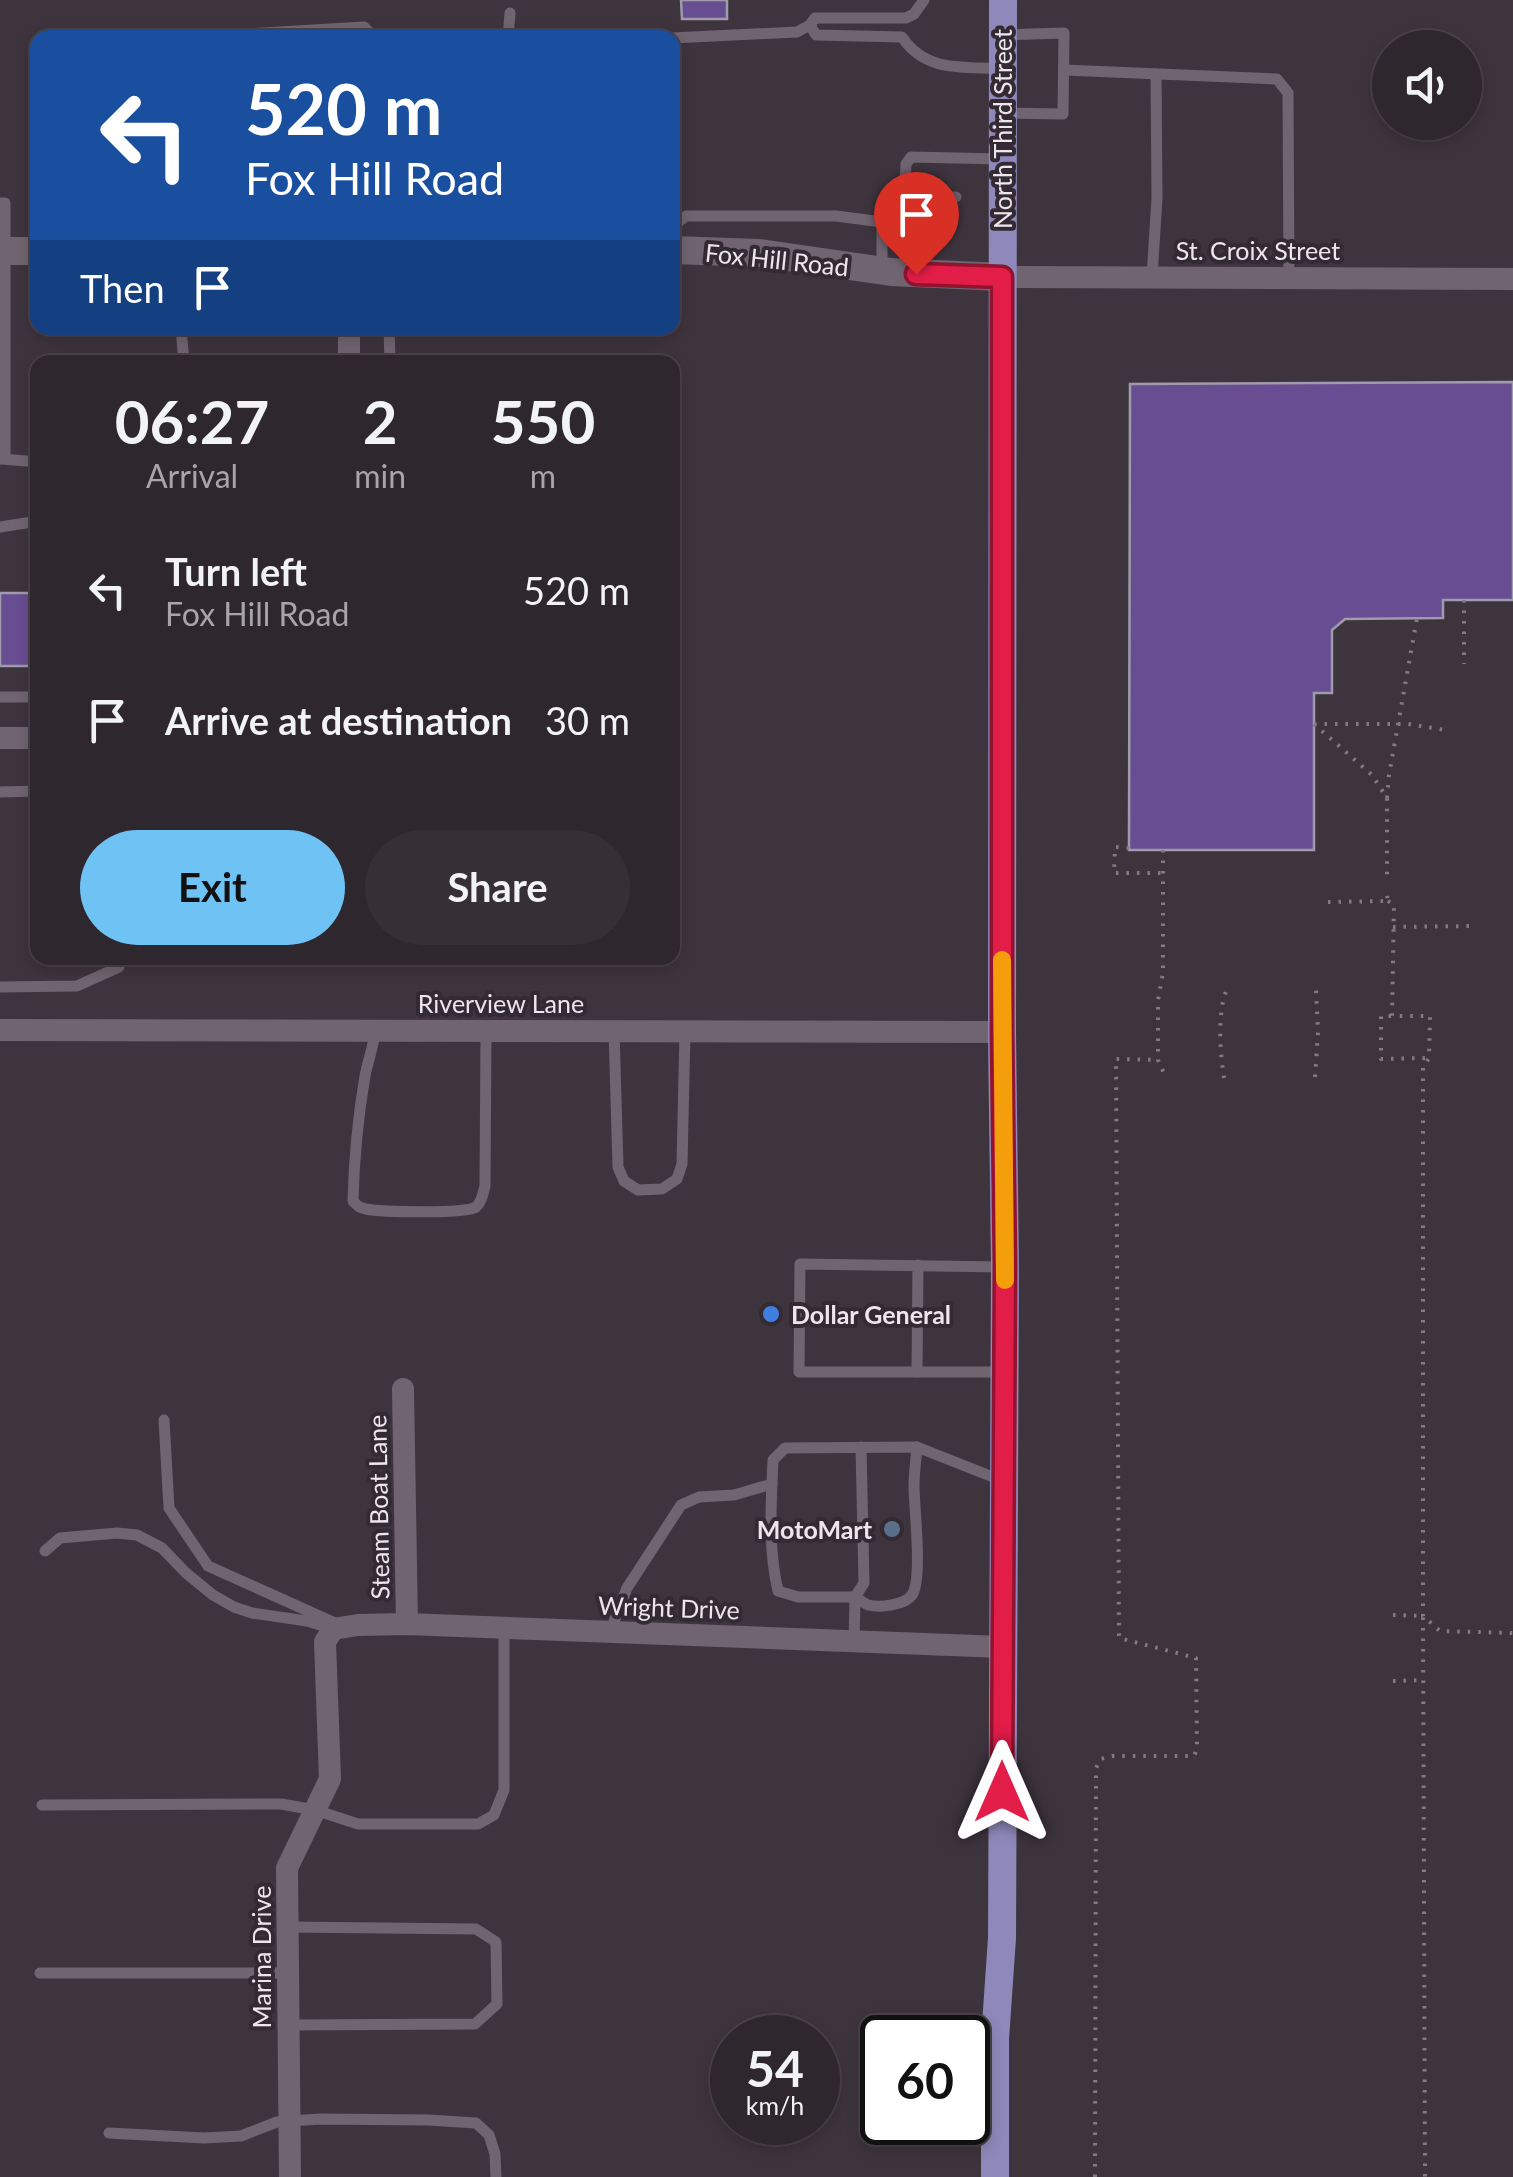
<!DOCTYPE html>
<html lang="en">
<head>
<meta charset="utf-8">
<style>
	body { margin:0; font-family:Lato,sans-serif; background:#362f36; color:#f1f3f6; height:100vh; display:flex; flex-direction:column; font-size:38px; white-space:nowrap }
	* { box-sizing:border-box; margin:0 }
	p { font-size:32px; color:#a7a5aa }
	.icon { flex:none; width:55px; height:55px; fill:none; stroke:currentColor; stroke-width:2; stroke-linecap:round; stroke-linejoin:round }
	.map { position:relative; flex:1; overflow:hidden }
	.sheet { position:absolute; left:30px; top:355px; width:650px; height:610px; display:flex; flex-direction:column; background:#2e272e; border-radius:20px; box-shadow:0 5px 15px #0003,0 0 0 2px #49444a }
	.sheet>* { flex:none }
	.hud { position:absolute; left:30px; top:30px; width:650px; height:305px; border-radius:20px; box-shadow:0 5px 15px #0003,0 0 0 2px #49444a; background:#1a4fa0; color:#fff; overflow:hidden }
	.fabs { position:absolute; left:1372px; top:30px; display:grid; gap:20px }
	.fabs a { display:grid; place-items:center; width:110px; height:110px; border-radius:50%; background:#2e272e; box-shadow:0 5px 15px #0003,0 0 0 2px #49444a; font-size:50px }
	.speed { position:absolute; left:710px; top:2015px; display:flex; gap:20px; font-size:50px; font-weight:700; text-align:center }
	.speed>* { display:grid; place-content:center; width:130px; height:130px; border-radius:50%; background:#2e272e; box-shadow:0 5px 15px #0003,0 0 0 2px #49444a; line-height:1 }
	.speed small { font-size:25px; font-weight:400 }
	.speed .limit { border:5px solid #111; border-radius:15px; background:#fff; color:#111 }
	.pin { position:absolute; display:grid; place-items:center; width:85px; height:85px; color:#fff; margin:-102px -42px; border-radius:50% 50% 50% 0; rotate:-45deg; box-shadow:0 0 10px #0007 }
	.pin .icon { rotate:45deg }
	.me { position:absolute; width:110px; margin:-55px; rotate:0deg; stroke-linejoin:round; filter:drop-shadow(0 0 8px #0008) }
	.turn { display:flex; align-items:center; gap:35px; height:210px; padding:0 50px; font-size:45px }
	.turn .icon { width:130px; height:130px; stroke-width:2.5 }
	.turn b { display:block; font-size:70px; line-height:85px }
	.then { display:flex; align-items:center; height:95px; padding:0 50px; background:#0003; gap:20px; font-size:38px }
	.eta { display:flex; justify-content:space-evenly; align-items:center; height:170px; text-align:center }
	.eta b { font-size:60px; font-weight:700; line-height:70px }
	.action { display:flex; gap:20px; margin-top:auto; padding:20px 50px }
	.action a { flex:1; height:115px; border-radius:60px; background:#6fc2f4; color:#111; font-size:40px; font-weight:700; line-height:115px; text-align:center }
	.action a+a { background:#362f36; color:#f1f3f6 }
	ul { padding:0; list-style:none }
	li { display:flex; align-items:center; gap:30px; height:130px; padding:0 50px }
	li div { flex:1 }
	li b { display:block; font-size:38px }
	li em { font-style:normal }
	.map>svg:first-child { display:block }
	.building { fill:#694d93; stroke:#a09baa; stroke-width:2.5 }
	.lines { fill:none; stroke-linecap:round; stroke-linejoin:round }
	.path { stroke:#837b83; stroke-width:4; stroke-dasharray:2.5 8; stroke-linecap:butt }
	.service { stroke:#706470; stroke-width:11 }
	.minor { stroke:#706470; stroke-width:22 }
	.tertiary { stroke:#706470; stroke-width:28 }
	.primary { stroke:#8f89bb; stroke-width:28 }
	.route-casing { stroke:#92132f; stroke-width:25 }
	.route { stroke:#e11d48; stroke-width:18 }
	.slow { stroke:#f59e0b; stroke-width:18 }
	.shop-dot { fill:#3f7fe0; stroke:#342a34; stroke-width:4 }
	.service-dot { fill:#5c6f8a; stroke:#342a34; stroke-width:4 }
	.labels { text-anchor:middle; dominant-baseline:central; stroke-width:8; stroke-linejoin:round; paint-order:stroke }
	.street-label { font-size:25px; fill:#ede7ed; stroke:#342a34 }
	.poi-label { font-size:25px; font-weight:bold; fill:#ede7ed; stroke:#342a34; text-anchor:start }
</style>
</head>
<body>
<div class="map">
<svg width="1513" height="2177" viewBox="0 0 1513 2177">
	<rect width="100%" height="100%" fill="#3e343e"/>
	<g class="building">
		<polygon points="681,0 727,0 727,19 682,19"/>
		<polygon points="1513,382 1513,600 1443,600 1443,618 1345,619 1332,630 1332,693 1314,693 1314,850 1129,850 1130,384"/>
		<rect x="0" y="593" width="38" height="73"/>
	</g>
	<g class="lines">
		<g class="path">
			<polyline points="1464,600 1464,664"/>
			<polyline points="1314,724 1372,775 1387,798 1387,882"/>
			<polyline points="1314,724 1408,724 1445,730"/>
			<polyline points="1387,798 1389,775 1417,618"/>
			<polyline points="1129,848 1115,847 1114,873 1162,873"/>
			<polyline points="1163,850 1163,973 1158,1000 1158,1060 1166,1078"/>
			<polyline points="1388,901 1394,905 1392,1016 1430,1016 1429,1058 1423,1067 1423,1616 1440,1631 1513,1633"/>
			<polyline points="1328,902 1388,901 1387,896"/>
			<polyline points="1393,927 1472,926"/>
			<polyline points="1391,1016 1381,1016 1381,1059 1429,1058"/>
			<polyline points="1315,1077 1318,1032 1316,990"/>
			<path d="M1224,1078c-4,-25 -7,-67 3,-89"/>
			<polyline points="1393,1615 1423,1616 1425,2177"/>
			<polyline points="1393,1681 1424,1680"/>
			<polyline points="1095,2177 1096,1768 1101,1759 1112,1756 1194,1756 1197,1749 1196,1658 1119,1638 1116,1059 1158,1060"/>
		</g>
		<g class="service">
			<path d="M810,25l6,10 86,2c24,36 61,29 101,32"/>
			<polyline points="1003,35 1064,33 1063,114 1004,113"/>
			<polyline points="214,36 364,27 375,38"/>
			<polyline points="508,38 510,13"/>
			<polyline points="672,38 797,32 810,25 815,18 906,18 914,14 924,0"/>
			<polyline points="1064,70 1277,79 1288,93 1289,278"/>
			<polyline points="0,203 5,203 5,455 0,459"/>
			<polyline points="904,203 906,164 911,157 1002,159"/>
			<polyline points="675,250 677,223 686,216 836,216 882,222"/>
			<path d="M882,271v-49c30,-26 35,-24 74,-25"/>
			<polyline points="1152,277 1157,198 1156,74"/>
			<polyline points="181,328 184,362"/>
			<polyline points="389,328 390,362"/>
			<polyline points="2,459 38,462"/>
			<polyline points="0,527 38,521"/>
			<polyline points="0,697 38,697"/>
			<polyline points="0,792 38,791"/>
			<polyline points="0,987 77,986 119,967 120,958"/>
			<path d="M375,1030c-1,16 -7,30 -10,46 -7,41 -11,83 -12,125 6,6 5,6 13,8 14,3 102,5 110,-2 6,-5 7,-14 9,-21l1,-156"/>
			<polyline points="614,1030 618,1167 624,1181 638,1190 662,1189 677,1179 682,1164 685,1031"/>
			<polyline points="1003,1267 800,1264 799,1372 1004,1372"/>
			<polyline points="917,1372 918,1265"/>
			<polyline points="164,1420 169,1508 208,1566 335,1623"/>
			<path d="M861,1447l3,136 -9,14c4,2 8,6 13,8 12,3 37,0 44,-10 11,-16 2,-87 2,-109 0,-13 2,-26 3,-39"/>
			<polyline points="45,1551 60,1538 117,1533 137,1535 162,1548 186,1573 213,1595 234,1607 252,1613 307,1621 333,1629"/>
			<polyline points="610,1632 627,1588 681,1505 699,1497 734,1495 772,1484"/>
			<path d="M854,1641l1,-44h-57l-20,-6c-10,-42 -7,-88 -5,-131l12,-12 132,-1 86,34"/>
			<polyline points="42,1805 281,1804 315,1810 358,1824 478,1824 494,1815 504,1790 504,1628"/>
			<polyline points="288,1927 476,1929 496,1942 497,2004 475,2024 289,2025"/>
			<polyline points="40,1973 288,1973"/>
			<polyline points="109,2133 204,2138 241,2136 277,2122 320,2119 428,2120 476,2123 489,2135 495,2154 496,2177"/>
		</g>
		<g class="minor">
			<polyline points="1002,277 1513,279"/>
			<polyline points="349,362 349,328"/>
			<polyline points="0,738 38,738"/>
			<polyline points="0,1030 1002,1032"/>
			<polyline points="403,1389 407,1624"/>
			<polyline points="290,2177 287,1868 330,1779 325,1642 333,1629 358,1625 407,1624 1002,1647"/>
		</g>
		<g class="tertiary">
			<polyline points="672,250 759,253 891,272 1002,277"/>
			<polyline points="0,251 38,251"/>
		</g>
		<polyline class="primary" points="995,2177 995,2039 1002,1938 1005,1267 1002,1032 1003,0"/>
	</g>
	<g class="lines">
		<defs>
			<polyline id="route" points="916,274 1002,277 1002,1032 1005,1266 1002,1792"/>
		</defs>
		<use href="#route" class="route-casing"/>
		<use href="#route" class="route"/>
		<polyline class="slow" points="1002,960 1005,1280"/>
	</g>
	<circle class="shop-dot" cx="771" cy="1314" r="10"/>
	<circle class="service-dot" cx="892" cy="1529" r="10"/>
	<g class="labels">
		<g class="street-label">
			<text transform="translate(1002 129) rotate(-90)">North Third Street</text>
			<text x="1258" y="250">St. Croix Street</text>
			<text transform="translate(777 259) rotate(6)">Fox Hill Road</text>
			<text x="501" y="1003">Riverview Lane</text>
			<text transform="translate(378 1507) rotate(-91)">Steam Boat Lane</text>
			<text transform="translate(669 1607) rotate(2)">Wright Drive</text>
			<text transform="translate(261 1957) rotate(-90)">Marina Drive</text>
		</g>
		<g class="poi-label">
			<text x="791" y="1314">Dollar General</text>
			<text x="872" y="1529" text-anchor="end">MotoMart</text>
		</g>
	</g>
</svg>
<div class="fabs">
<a><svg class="icon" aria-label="sound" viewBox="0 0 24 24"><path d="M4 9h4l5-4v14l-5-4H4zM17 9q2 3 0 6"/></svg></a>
</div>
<div class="speed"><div>54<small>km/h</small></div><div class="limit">60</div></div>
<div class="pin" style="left:916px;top:274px;background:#d93025"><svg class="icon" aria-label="arrive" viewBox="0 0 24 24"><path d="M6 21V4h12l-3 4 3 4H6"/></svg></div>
<svg class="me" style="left:1002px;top:1792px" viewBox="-20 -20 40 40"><path d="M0-17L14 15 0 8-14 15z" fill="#e11d48" stroke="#fff" stroke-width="4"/></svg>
<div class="hud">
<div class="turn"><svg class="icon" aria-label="left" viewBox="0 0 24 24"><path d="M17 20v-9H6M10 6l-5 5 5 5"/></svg><div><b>520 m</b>Fox Hill Road</div></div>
<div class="then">Then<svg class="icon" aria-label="arrive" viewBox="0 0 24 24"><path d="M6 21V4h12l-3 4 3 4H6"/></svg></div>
</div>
<section class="sheet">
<div class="eta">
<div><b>06:27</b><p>Arrival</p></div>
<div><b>2</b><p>min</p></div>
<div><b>550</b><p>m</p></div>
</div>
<ul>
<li><svg class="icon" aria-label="left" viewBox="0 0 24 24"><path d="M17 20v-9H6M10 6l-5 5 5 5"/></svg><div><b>Turn left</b><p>Fox Hill Road</p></div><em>520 m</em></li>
<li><svg class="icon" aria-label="arrive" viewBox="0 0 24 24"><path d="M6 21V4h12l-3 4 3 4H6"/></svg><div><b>Arrive at destination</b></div><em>30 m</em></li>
</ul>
<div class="action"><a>Exit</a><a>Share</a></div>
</section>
</div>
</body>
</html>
